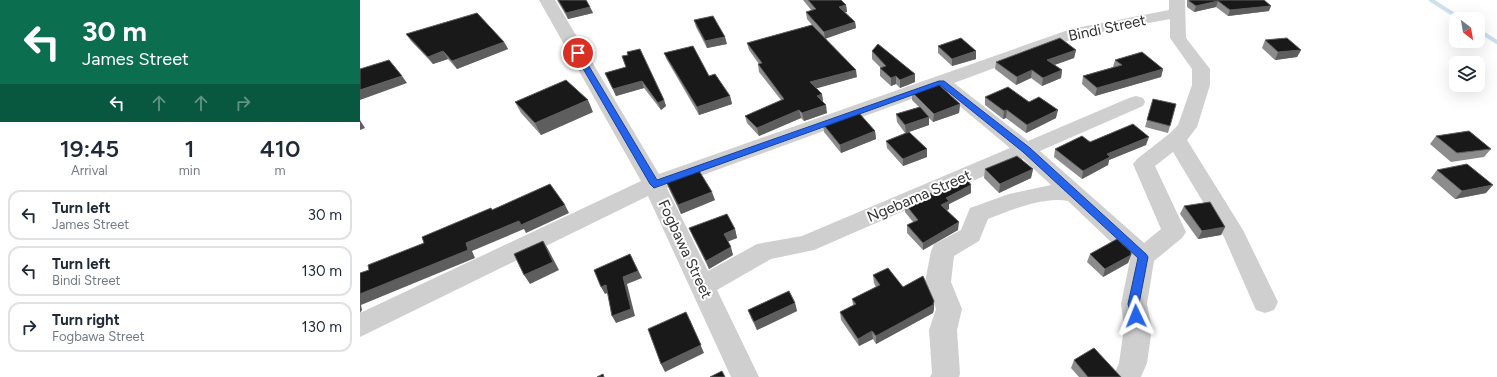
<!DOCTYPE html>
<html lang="en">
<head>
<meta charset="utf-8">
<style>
	body { margin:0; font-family:Figtree,sans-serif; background:#f2f2f3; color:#1f2937; height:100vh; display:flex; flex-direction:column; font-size:15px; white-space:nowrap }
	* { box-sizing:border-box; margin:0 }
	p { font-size:13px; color:#747a83 }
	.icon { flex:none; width:22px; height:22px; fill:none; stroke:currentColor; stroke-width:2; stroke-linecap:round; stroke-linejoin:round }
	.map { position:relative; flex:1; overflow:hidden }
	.panel { display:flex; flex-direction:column; background:#fff; width:360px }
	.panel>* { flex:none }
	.hud { background:#0b6e4f; color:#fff; overflow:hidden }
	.needle { width:26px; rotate:149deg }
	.fabs { position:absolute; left:1089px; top:12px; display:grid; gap:8px }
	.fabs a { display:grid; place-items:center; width:36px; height:36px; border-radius:8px; background:#fff; box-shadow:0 4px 16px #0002; font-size:20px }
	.pin { position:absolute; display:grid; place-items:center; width:34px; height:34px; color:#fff; margin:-17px; border:2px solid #fff; border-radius:50%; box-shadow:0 1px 4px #0007 }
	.me { position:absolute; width:44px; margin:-22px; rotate:358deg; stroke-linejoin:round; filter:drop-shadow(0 0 3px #0008) }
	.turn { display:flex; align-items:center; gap:14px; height:84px; padding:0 16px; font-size:18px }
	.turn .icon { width:52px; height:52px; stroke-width:2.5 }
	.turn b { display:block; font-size:28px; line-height:34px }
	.lanes { display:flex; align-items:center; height:38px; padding:0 16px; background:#0003; justify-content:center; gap:20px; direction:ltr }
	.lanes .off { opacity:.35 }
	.eta { display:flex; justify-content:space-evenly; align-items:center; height:68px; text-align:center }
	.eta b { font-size:24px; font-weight:600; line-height:28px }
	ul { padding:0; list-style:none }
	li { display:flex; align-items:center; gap:12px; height:50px; margin:0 8px 6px; padding:0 8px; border:2px solid #e0e1e3; border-radius:12px }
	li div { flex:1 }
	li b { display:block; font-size:15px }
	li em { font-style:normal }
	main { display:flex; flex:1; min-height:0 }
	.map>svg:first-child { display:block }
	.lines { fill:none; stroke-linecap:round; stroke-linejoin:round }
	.stream { stroke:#cde0ed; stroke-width:4 }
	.minor { fill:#cfcfcf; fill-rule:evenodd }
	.wall { fill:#8c8c8c }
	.shaded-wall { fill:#5e5e5e }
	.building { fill:#191919; stroke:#5e5e5e }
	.route { fill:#2563eb; stroke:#184099 }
	.labels { text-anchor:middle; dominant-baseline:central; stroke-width:4; stroke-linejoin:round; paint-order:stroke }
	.street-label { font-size:15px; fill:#323232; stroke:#fff }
</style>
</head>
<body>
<main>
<section class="panel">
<div class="hud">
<div class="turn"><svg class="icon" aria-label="left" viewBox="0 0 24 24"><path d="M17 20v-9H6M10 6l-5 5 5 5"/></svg><div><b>30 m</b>James Street</div></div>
<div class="lanes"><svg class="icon" aria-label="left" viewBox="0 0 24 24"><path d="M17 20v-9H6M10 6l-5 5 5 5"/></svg><svg class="icon off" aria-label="ahead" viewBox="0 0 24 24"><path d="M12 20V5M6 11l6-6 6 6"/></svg><svg class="icon off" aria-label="ahead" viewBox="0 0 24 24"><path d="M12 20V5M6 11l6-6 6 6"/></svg><svg class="icon off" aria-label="right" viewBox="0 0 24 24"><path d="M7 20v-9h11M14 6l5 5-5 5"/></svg></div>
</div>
<div class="eta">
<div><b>19:45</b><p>Arrival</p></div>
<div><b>1</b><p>min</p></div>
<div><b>410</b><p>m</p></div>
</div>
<ul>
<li><svg class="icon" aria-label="left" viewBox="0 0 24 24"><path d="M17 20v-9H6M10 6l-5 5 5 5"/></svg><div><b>Turn left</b><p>James Street</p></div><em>30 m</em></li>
<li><svg class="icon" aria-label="left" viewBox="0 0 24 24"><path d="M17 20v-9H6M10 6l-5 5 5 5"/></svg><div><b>Turn left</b><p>Bindi Street</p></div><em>130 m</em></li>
<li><svg class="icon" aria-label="right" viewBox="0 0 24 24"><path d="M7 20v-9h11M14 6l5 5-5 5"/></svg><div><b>Turn right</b><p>Fogbawa Street</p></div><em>130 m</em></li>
</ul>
</section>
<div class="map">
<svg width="1137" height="377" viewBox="0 0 1137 377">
	<rect width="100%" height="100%" fill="#fff"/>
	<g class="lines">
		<g class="stream">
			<polyline points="1071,0 1101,19"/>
			<polyline points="1118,30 1137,42"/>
		</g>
		<path class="minor" d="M179,0h16l104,174 412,-145 98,-19v-10h16l1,38 24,31v16l-13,42 -10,13 56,90 35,72 -4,8 -9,3 -9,-3 -32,-73 -51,-85 -18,14 31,66 -4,6 -28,23 -7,43 5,24 -5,35 -6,14h-28l6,-14 5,-35 -3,-24 9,-44 -62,-59c-24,-5 -57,9 -80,18l-9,22 -25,15 -3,26 11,27 -5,21 3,44 -1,3h-29l2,-4 -3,-43 7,-21 -11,-27 6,-31 3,-7 27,-14 9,-22 39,-14 42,-9 -28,-26 -209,91 -43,9 -54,31 42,87h-28l-83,-181 -288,141v-24l281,-132zM810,19v19l22,31v16l-14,40 -9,9 -32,25 -4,5 28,65 -17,14 -104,-92 103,-45 2,-4 -2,-4 -7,-2 -7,2 -101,43 -74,-58 127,-47zM579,89l71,59 -208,88 -45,8 -49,27 -41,-83z"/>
	</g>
	<g class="wall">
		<polygon points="197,0 226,0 233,13 208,19"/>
		<polygon points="443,0 481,0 486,5 487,12 485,12 495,22 496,28 465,38 497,77 456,88 462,94 463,102 462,102 467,113 444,121 441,118 399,136 387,123 385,116 421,100 399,72 398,64 399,64 389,50 387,43 452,25 447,19 446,12 452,11"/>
		<polygon points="827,0 904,0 909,11 868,16 856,7 834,12 827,7"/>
		<polygon points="334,20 367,44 347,48 336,27"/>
		<polygon points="46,34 144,42 148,49 97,69 88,59 73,64 51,41"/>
		<polygon points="905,40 941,50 937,57 915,60 902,48"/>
		<polygon points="578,46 616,59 592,66 578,53"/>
		<polygon points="716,50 714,58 694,65 702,70 701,78 682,86 671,78 656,85 635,69 636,62"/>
		<polygon points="512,51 555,74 555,82 540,88 536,84 531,86 520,76 520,68 521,68 512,59"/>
		<polygon points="304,53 349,76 370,96 372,104 339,115 307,60"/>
		<polygon points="755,60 803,69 801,77 735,96 722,84 723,76 753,67"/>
		<polygon points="266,67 304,100 306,106 301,110 284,88 256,96 245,73"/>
		<polygon points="552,92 600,104 599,113 573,122 569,118 569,125 549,132 567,149 567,157 543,166 527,148 526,141 545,133 537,122 536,114 559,107 552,100"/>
		<polygon points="625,97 669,102 696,118 666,133 646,118 643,119 625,105"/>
		<polygon points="793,99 810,126 808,133 785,127"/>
		<polygon points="155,102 233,112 181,135 161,113"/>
		<polygon points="463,124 515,131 516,139 481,153 464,132"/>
		<polygon points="1076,136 1131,149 1124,157 1091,162 1070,144"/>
		<polygon points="730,142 786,145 749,160 748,165 722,179 694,157 695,149"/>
		<polygon points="625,169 673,169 671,178 639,193 624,178"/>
		<polygon points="1077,170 1126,193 1095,199 1071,178"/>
		<polygon points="306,181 355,200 321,214 309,189"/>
		<polygon points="611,193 589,204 589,209 587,210 598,230 563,250 547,233 547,225 553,222 545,212 545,204"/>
		<polygon points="824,206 865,227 861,235 838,239 820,214"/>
		<polygon points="329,228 375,229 377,238 368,241 373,255 349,269 333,237"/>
		<polygon points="730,254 771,255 768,263 743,277 727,262"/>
		<polygon points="513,275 543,287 574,301 574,309 573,313 516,344 513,339 499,346 481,320 480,312 493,305 492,299 516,287 514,283"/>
		<polygon points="435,303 437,311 397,330 391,318 388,310"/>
		<polygon points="714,360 761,377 719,377 711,368"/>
	</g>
	<g class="shaded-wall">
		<polygon points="858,1 856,7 834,12 836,6"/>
		<polygon points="486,5 487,12 479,14 479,7"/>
		<polygon points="911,6 909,11 868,16 870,10"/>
		<polygon points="230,7 233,13 208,19 206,13"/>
		<polygon points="495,22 496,28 465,39 464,32"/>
		<polygon points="365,37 367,44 347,48 345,41"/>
		<polygon points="144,42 148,49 97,69 92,61"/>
		<polygon points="716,50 714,58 686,68 687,60"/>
		<polygon points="941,50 937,57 915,60 918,52"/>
		<polygon points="83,51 88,59 73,64 68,57"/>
		<polygon points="616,51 616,59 592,66 592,59"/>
		<polygon points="803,69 801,77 735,96 737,88"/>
		<polygon points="496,70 497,77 451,90 450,82"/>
		<polygon points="672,70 671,78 656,85 657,77"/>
		<polygon points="702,70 701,78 682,86 683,78"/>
		<polygon points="555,74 555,82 540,88 540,80"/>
		<polygon points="42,76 47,83 0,100 0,90"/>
		<polygon points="536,76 536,84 531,86 531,78"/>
		<polygon points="282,81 284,88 256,96 253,89"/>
		<polygon points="462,94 463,102 458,104 457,96"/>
		<polygon points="370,96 372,104 339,115 337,107"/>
		<polygon points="228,100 233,112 181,135 175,123"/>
		<polygon points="304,100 306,106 301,110 298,103"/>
		<polygon points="600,104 599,113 573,122 574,114"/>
		<polygon points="466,105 467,113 444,121 442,113"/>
		<polygon points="439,110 441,118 399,136 397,128"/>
		<polygon points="647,110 646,118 643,119 644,111"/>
		<polygon points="698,110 696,118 666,133 667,125"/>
		<polygon points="569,117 569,125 546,133 545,125"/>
		<polygon points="0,120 5,128 0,130"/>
		<polygon points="515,131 516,139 481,153 480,145"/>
		<polygon points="789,137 786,145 749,160 748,165 722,179 723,171 747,154"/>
		<polygon points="567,149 567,157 543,166 543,159"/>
		<polygon points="673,169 671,178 639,193 640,184"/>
		<polygon points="611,185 611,193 589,204 589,209 581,213 581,205 586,198"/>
		<polygon points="1133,185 1126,193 1095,199 1102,191"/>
		<polygon points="352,192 355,200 321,214 318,205"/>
		<polygon points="205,205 209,213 166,233 164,229 112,251 115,258 1,305 2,310 0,313 0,294 106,243 159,221"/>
		<polygon points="599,222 598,230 563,250 563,243"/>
		<polygon points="865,227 861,235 838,239 842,231"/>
		<polygon points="375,229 377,238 367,242 364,234"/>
		<polygon points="183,241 188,249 199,270 170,284 164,275"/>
		<polygon points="371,247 373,255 349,269 346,261"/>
		<polygon points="270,254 282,278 267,284 275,316 256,323 252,316"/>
		<polygon points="771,255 768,263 743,277 745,269"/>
		<polygon points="246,285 250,292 245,294 241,287"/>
		<polygon points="574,301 574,309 573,313 516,344 516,336"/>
		<polygon points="435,303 437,311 397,330 394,322"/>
		<polygon points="330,320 344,353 305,372 301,364"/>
		<polygon points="512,331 513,339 499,346 498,339"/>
	</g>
	<g class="building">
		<polygon points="198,0 226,0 230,7 206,13"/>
		<polygon points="448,0 481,0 486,5 479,7 495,22 464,32 446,12 456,9"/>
		<polygon points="829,0 904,0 911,6 870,10 858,1 836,6 829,1"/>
		<polygon points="117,13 144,42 92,61 83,51 68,57 46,34"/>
		<polygon points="353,16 365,37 345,41 334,20"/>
		<polygon points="452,25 496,70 450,82 462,94 457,96 466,105 442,113 439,110 397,128 385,116 424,99 398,64 402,63 387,43"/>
		<polygon points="601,38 616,51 592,59 578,46"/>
		<polygon points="700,38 716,50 687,60 702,70 683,78 672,70 657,77 636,62"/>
		<polygon points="927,38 941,50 918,52 905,40"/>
		<polygon points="518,44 555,74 540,80 536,76 531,78 520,68 526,66 512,51"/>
		<polygon points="333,46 349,76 355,74 370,96 337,107 304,53"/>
		<polygon points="280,49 304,100 298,103 282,81 253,89 245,73 266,67 262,56 268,55 267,52"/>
		<polygon points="782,52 803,69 737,88 723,76 762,65 755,60"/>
		<polygon points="29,60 42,76 0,90 0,69"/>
		<polygon points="206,80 228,100 175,123 155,102"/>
		<polygon points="577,83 600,104 574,114 552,92"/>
		<polygon points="648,87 669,102 679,97 698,110 667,125 647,110 644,111 625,97"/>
		<polygon points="793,99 816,104 810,126 787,120"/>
		<polygon points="560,107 569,117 545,125 536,114"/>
		<polygon points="499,113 515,131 480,145 463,124"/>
		<polygon points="773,124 789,137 747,154 750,157 723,171 695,149 722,136 730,142"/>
		<polygon points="1109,131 1131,149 1097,153 1076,136"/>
		<polygon points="549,132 567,149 543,159 526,141"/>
		<polygon points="657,156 673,169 640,184 625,169"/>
		<polygon points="1107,164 1133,185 1102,191 1077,170"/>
		<polygon points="338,169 352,192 318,205 306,181"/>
		<polygon points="606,178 611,185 586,198 589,201 581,205 599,222 563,243 547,225 558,220 545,204"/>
		<polygon points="190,184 205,205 161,225 159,221 106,243 108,250 0,294 0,273 9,270 8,265 64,243 62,237 131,208 132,210"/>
		<polygon points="850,202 865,227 842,231 824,206"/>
		<polygon points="367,214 375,229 364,234 371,247 346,261 329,228"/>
		<polygon points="757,239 771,252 771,255 745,269 730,254"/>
		<polygon points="183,241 193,262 164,275 154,254"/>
		<polygon points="270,254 278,271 263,277 271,309 252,316 246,285 241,287 234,270"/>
		<polygon points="528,268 543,287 563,276 574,301 573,305 516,336 512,331 498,339 480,312 496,304 492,299 520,285 513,275"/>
		<polygon points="429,291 435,303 394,322 388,310"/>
		<polygon points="326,312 341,345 301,364 288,329"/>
		<polygon points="734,348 761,377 728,377 714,360"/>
		<polygon points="362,371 365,377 350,377"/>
		<polygon points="243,374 244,377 237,377"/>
	</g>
	<polygon class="route" points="215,51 221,53 297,180 579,81 584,81 670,148 786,254 788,257 779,304 782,316 780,319 772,319 768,304 778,258 663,152 580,85 294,188 290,184 214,53"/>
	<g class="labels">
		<g class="street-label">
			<text transform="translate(747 28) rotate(-12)">Bindi Street</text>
			<text transform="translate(559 196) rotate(-23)">Ngebama Street</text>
			<text transform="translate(325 249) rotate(65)">Fogbawa Street</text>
		</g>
	</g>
</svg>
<div class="fabs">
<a><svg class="needle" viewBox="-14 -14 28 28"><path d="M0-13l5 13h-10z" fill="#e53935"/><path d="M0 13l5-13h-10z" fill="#747a83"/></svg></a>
<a><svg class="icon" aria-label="layers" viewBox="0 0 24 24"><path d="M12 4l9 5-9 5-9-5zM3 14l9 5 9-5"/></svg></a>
</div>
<div class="pin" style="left:218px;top:53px;background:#d93025"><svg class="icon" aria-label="arrive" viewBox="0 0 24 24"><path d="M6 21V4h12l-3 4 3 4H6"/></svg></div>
<svg class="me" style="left:776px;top:316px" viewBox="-20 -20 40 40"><path d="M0-17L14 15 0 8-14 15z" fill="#2563eb" stroke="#fff" stroke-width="4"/></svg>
</div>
</main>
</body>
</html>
